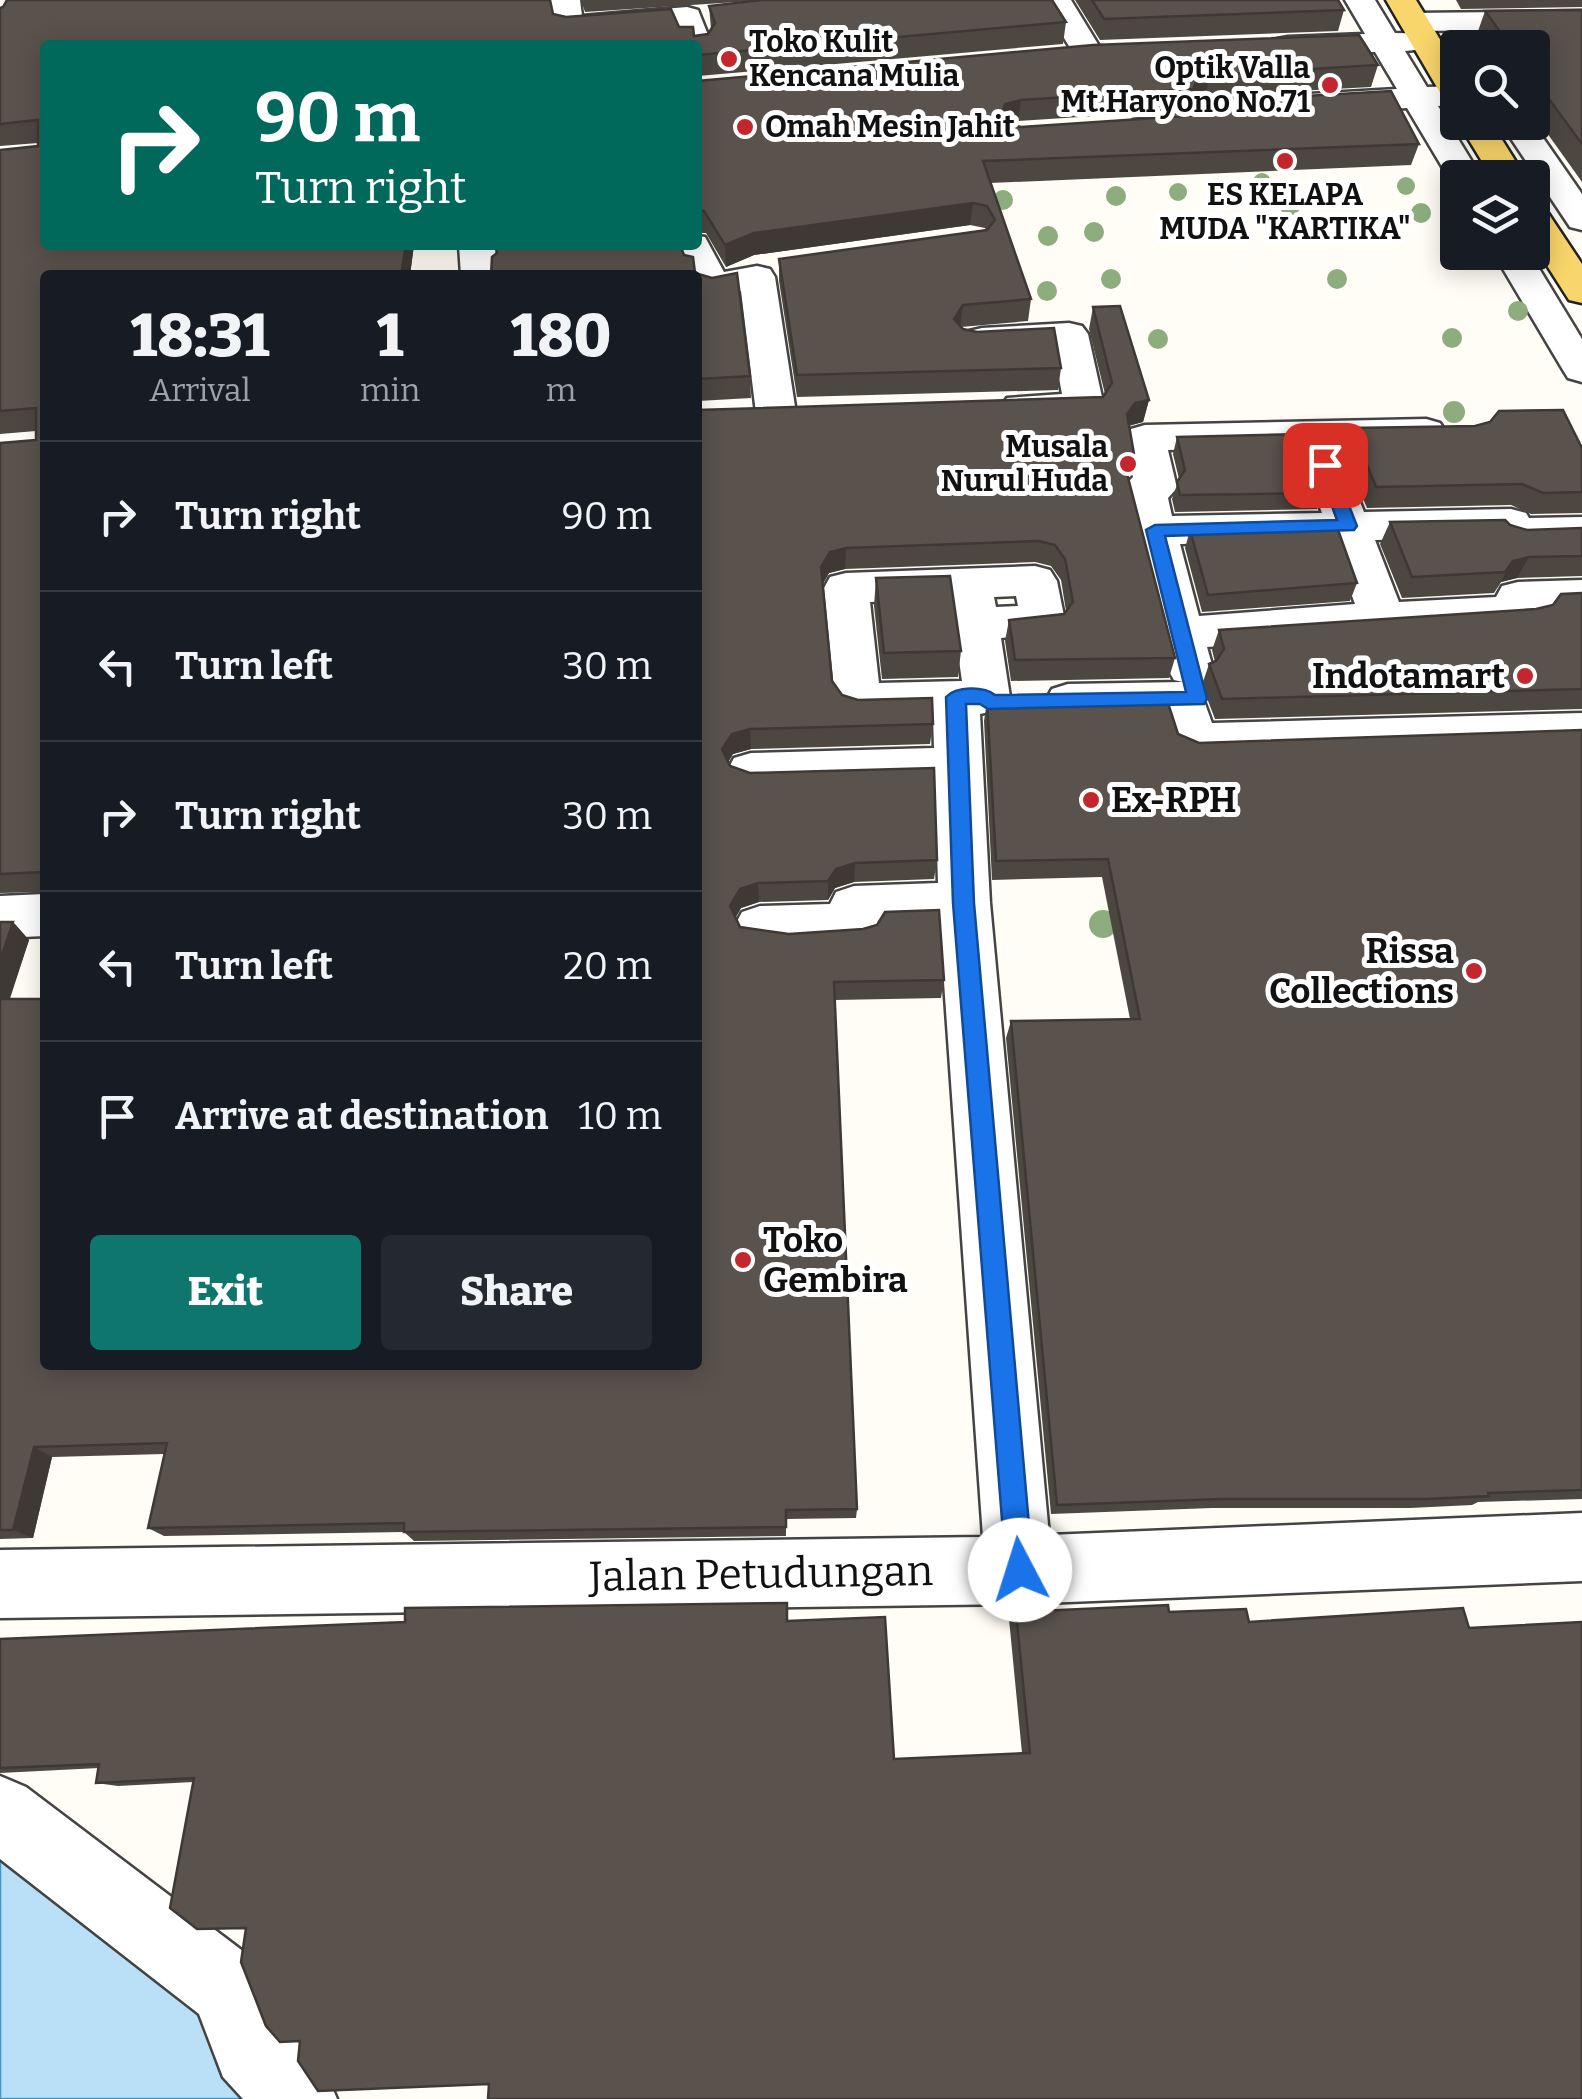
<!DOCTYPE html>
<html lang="en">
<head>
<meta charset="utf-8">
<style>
	body { margin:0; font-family:Bitter,serif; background:#242831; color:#f1f3f6; height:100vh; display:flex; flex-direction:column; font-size:38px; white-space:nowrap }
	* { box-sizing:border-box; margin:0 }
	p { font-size:32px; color:#9ea1a6 }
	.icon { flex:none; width:55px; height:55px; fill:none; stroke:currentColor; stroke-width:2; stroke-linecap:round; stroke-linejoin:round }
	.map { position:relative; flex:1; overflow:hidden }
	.panel { position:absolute; left:40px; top:270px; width:662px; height:1100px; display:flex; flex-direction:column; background:#171b24; border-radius:10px; box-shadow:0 5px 25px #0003 }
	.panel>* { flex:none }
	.guide { position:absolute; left:40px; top:40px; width:662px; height:210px; border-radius:10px; box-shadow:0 5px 25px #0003; background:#00695c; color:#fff; overflow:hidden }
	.fabs { position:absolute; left:1440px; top:30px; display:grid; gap:20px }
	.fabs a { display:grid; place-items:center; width:110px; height:110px; border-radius:10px; background:#171b24; box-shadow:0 5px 25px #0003; font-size:50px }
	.pin { position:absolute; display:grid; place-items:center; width:85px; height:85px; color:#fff; margin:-42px; border-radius:20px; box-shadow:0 5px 15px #0006 }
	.me { position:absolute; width:110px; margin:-55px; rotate:355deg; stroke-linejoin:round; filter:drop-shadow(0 0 8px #0008) }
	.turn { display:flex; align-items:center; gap:35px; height:210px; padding:0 50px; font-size:45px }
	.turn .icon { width:130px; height:130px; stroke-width:2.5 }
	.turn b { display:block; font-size:70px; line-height:85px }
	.eta { display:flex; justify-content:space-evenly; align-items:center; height:170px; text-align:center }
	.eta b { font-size:60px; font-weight:800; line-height:70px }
	.primary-button { display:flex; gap:20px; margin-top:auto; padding:20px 50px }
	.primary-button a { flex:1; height:115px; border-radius:10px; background:#0f766e; color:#fff; font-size:40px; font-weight:800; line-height:115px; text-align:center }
	.primary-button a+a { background:#242831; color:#f1f3f6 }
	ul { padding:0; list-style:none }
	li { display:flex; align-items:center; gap:30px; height:150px; padding:0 50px; border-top:2px solid #363941 }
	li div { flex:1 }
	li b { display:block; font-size:38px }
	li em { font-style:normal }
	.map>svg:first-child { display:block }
	.water { fill:#b9e0f7; stroke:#3f96cf; stroke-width:2.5 }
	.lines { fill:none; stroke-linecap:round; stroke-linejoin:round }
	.minor-casing { stroke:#444; stroke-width:5 }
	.major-casing { stroke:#222; stroke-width:5 }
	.minor { fill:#fff; fill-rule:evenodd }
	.major { fill:#f9d66b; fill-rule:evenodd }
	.tree { fill:#8dad7f }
	.wall { fill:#4d4742 }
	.shaded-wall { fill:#3f3936 }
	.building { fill:#5a524d; stroke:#3f3936; stroke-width:2.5 }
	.route { fill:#1a73e8; stroke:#114b97; stroke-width:2.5 }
	.poi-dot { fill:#c4262e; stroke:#fff; stroke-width:4 }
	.labels { text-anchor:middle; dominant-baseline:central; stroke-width:10; stroke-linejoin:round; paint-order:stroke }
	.far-poi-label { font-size:30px; font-weight:bold; fill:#111; stroke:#fff; text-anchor:start }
	.poi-label { font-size:35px; font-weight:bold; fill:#111; stroke:#fff; text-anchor:end }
	.near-street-label { font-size:42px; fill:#111; stroke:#fff }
</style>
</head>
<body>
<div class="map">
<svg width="1582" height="2099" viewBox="0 0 1582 2099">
	<rect width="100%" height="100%" fill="#fffdf5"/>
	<polygon class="water" points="0,1826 230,2002 287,2099 0,2099"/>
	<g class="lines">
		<defs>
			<g id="minor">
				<polygon points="550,0 580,0 582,16 687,7 698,10 712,45 708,52 698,54 698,45 682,45 675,26 568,35 557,32"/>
				<polygon points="1041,0 1071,0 1104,54 1100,61 1078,61"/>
				<path d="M1345,0h30l20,33 41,1 4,7 -4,7 -31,3 22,36 31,-1v18l-20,2 44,72h-24v8l-5,-1 -46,-77 -182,10 -2,11c-26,6 -64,11 -90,5l-4,-7 4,-7 58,-6 3,-11 11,-3 192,-11 -22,-37 -87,3 -11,-2 -4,-7 4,-7 11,-2 77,-3z"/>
				<polygon points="1582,11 1582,29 1414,31 1403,28 1399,22 1403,16 1414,13"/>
				<polygon points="1500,122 1532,122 1582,194 1582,230 1570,227"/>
				<polygon points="698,236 705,237 724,272 757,266 770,269 775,277 796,413 790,422 776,425 762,422 756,413 741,291 712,296 699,293 698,275 689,275 674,245 698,245"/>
				<polygon points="459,245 495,245 497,275 461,275"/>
				<polygon points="1493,252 1529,252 1582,339 1582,382 1568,378 1563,370"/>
				<path d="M1069,323l13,3 6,8 16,72 -6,9c-27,7 -64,8 -91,1l-6,-9 6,-9 55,-4 -9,-48 -71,4 -13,-3 -6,-8 6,-8 13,-3z"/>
				<path d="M1426,419l14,4 6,9 -6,9 -102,5 26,66 147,-3 15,4 3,5 53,-1v28l-67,2 -15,-4 -4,-6 -121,3 24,62 97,-5 6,-11 16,-4 64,-2v30l-36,1 -6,11 -16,4 -317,21 6,21 -7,12 -16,4 9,3 13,36 370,-10v34l-390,12 -17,-6 -12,-37 -95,2 -16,-5 -7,-12 7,-12 16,-5 115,-2 -9,-2 -7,-12 -44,-181 10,-10 -8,-39 6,-9 14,-4zM1298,447l24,66 -150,3 -4,-18 9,-10 -9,-38zM1332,541l23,63 -156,12 -19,-72z"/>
				<path d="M1035,566l15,4 7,11 8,40 -6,11 -58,6 9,59 -7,12 -23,5 10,189 59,632 533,-22v68l-563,23 -1019,14v-68l983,-13 -43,-612 -59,2 -7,13c-33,11 -99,13 -132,2l-8,-15 8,-15 18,-6 70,-2 6,-12 18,-6 84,-3 -3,-99 -184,5 -17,-5 -7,-13 7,-13 17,-5 183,-5 -1,-33 -75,2 -16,-5 -7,-12 -11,-112 6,-11 16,-4zM1016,596l2,10 -22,1 -2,-10zM950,599l12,82 -83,2 -9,-81z"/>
				<polygon points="45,894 45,936 0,938 0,896"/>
				<polygon points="0,1776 26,1787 256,1961 281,2023 325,2071 337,2099 243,2099 223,2077 199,2014 0,1859"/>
			</g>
			<g id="major">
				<polygon points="1386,0 1416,0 1458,69 1458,105 1447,103 1442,96"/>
				<polygon points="1458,122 1491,122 1526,178 1492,178"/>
				<polygon points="1532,204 1544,207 1582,264 1582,303 1569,300 1532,242"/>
			</g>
		</defs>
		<use href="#minor" class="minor-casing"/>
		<use href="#major" class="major-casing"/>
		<use href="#minor" class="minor"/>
		<use href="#major" class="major"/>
	</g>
	<g class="tree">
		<circle cx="1262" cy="182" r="9"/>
		<circle cx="1406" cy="186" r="9"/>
		<circle cx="1337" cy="189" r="9"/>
		<circle cx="1178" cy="192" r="9"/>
		<circle cx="1116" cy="196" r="10"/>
		<circle cx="1003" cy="200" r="10"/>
		<circle cx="1290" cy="206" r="10"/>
		<circle cx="1421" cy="213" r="10"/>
		<circle cx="1094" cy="232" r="10"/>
		<circle cx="1048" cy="236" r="10"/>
		<circle cx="1111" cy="279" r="10"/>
		<circle cx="1337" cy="279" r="10"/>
		<circle cx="1047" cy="291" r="10"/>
		<circle cx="1518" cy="311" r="10"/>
		<circle cx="1452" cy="338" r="10"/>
		<circle cx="1158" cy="339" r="10"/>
		<circle cx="1454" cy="412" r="11"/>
		<circle cx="1103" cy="924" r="14"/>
	</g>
	<g class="wall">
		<polygon points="581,0 1052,0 1066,22 1063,44 698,76 698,45 45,45 45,245 414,245 410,275 45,275 45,892 0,893 0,443 36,440 36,431 0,434 0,150 38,146 38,143 0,146 0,8 553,14 566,17 679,27 694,36 708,34 711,29 709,6 752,1 585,12"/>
		<polygon points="1075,0 1338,0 1344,10 1338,31 1100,40"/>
		<polygon points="1456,0 1582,0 1582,7 1461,9"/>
		<polygon points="1582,10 1582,182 1532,112 1532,48 1486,48 1477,34 1485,11"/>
		<polygon points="1378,65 1371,87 1205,96 1193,99 1188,110 1018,121 1009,124 1021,127 1419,144 1411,165 990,183 1031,299 1028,321 961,327 1061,368 1058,390 797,397 779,281 779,259 986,230 985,228 970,225 754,255 726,267 706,233 698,233 698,81"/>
		<polygon points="496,245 680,245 684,255 693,257 695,273 712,278 737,273 750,376 751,398 698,401 698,275 491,275 492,257 497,253"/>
		<polygon points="1093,307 1149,400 1143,422 1129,426 1129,476 1128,477 1175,658 1169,678 1011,681 1005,641 1009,620 1064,614 1066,611 1061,580 1051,566 1035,562 845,569 829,573 823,584 832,681 842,695 933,724 930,744 751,749 733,754 728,762 730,766 937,860 934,879 854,882 835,888 828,900 759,902 741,908 735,918 740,927 944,980 941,998 835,1000 857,1509 856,1518 786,1519 786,1536 414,1541 404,1532 164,1536 148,1528 164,1454 52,1457 33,1538 0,1539 0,922 13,922 29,940 9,999 698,1365 698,410 1103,397 1105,394 1089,329"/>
		<polygon points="1352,428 1582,448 1582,513 1531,514 1511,505 1367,508 1343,450"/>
		<polygon points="1177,437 1323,493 1317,509 1175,512 1172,499 1179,479 1173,454"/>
		<polygon points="1390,522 1510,525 1527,530 1582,528 1582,576 1517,578 1501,582 1494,593 1402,598 1380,544"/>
		<polygon points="1190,530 1357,583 1350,601 1202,612 1185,548"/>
		<polygon points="876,578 961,651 958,677 882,679 874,606"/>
		<polygon points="1582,593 1582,709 1215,719 1202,685 1209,664 1215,662 1212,650 1219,630 1536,609 1553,605"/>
		<polygon points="987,701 1178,734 1199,743 1582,730 1582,1499 1478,1502 1472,1505 1410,1508 1212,1508 1051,1514 1006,1038 1011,1021 1130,1019 1102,877 992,880 984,721"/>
		<polygon points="1016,1612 1169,1612 1249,1622 489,2084 300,2041 246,1928 193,1782 118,1786 96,1783 99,1768 0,1773 0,1639 787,1621 894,1759 1022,1753 1009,1619"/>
	</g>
	<g class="shaded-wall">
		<polygon points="1210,75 1205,96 1193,99 1188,110 1193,89 1198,78"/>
		<polygon points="1021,100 1018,121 1003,126 1001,115 1005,104"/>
		<polygon points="973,203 970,225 754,255 726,267 725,245 754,233"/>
		<polygon points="406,245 414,245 410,275 401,275"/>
		<polygon points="963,305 960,327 954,319"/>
		<polygon points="1149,400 1143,422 1130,425 1122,436 1127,414 1135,403"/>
		<polygon points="1134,454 1129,476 1119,488 1125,466"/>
		<polygon points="846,548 845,569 829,573 820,588 821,567 830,552"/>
		<polygon points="1529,557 1517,578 1501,582 1494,593 1513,561"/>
		<polygon points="750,729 751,749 733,754 724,769 722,749 732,734"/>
		<polygon points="855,863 854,882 835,888 828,900 828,881 836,869"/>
		<polygon points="758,883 759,902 741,908 731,925 730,906 740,889"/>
		<polygon points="13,922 29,940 4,1017 0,1013 0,961"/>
		<polygon points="34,1447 52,1457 33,1538 13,1530"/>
	</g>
	<g class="building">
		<polygon points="7,0 550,0 553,14 566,17 671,9 679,27 693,27 694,36 708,34 715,23 709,6 762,0 1052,0 1066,22 698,55 698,45 45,45 45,245 406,245 401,275 45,275 45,872 0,874 0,443 36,440 36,408 0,411 0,150 38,146 38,120 0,124 0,8 3,7"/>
		<polygon points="1092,0 1338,0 1344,10 1104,19"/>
		<polygon points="1582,10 1582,144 1532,76 1532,48 1512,48 1485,11"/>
		<polygon points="1359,35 1378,65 1210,75 1198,78 1193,89 1021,100 1005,104 1001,115 1008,124 1021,127 1216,114 1229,111 1234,100 1391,91 1419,144 983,161 1031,299 963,305 954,319 963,329 977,332 1054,328 1061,368 797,375 779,259 987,230 995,220 987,206 973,203 754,233 725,245 704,211 698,211 698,81 1093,45"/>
		<polygon points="496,245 680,245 684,255 693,257 695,273 712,278 737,273 750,376 698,379 698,275 491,275 492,257 497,253"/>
		<polygon points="1120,306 1149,400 1135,403 1127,414 1134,454 1125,466 1175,658 1015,660 1009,620 1064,614 1073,602 1065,559 1055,545 1039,541 846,548 830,552 821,567 832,681 842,695 858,700 932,698 933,724 750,729 732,734 722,749 730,766 750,773 934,768 937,860 855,863 836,869 828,881 758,883 740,889 730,906 740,927 789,934 863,929 877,925 885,912 939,910 944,980 834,982 857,1509 786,1510 786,1527 404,1532 404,1523 148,1528 167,1443 34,1447 13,1530 0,1530 0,999 45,999 45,1365 698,1365 698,410 1103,397 1112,383 1093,307"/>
		<polygon points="1563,410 1582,448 1582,492 1543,493 1522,484 1376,487 1352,428 1475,426 1490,422 1499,411"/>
		<polygon points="1301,434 1323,493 1180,495 1177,482 1185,470 1177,437"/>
		<polygon points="1505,520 1510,525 1527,530 1582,528 1582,556 1529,557 1513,561 1505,572 1412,577 1390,522"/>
		<polygon points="1337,527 1357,583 1208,595 1190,530"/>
		<polygon points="950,576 961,651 884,653 876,578"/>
		<polygon points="1582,593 1582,689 1222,699 1209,664 1216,661 1224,649 1219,630 1536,609 1553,605 1561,594"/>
		<polygon points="1167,700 1178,734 1199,743 1582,730 1582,1490 1488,1493 1489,1496 1426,1499 1222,1499 1057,1505 1011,1021 1140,1019 1108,859 996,861 987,701"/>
		<polygon points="0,922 13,922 0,961"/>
		<polygon points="787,1603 787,1621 885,1617 894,1759 1030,1753 1016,1612 1168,1605 1169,1612 1246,1609 1249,1622 1463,1608 1469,1628 1582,1622 1582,2099 488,2099 489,2084 318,2091 298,2061 300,2041 280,2042 266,2026 241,1962 246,1928 197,1929 170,1908 194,1778 96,1783 99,1764 0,1768 0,1639 405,1622 405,1608"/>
	</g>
	<path class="route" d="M1325,460l8,5 24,61 -3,4 -189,6 42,163 -3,5 -216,5 -8,-5h-14l8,199 59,667 -4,10 -9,4 -10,-4 -4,-10 -53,-667 -7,-206c10,-11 38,-11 49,-2l191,-3 -40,-162 9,-5 182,-5 -20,-55z"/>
	<g class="poi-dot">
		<circle cx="729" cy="59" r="10"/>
		<circle cx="1330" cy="85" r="10"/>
		<circle cx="745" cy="127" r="10"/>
		<circle cx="1285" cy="161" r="10"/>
		<circle cx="1128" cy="464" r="10"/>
		<circle cx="1525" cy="676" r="10"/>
		<circle cx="1091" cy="800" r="10"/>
		<circle cx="1474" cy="971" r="10"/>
		<circle cx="743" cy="1260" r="10"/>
	</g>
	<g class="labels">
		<g class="far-poi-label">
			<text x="749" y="42">Toko Kulit<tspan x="749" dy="34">Kencana Mulia</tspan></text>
			<text x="1310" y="68" text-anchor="end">Optik Valla<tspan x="1310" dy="34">Mt.Haryono No.71</tspan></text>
			<text x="765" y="127">Omah Mesin Jahit</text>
			<text x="1285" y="195" text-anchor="middle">ES KELAPA<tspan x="1285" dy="34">MUDA "KARTIKA"</tspan></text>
			<text x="1108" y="447" text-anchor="end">Musala<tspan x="1108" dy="34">Nurul Huda</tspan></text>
		</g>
		<g class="poi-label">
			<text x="1505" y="676">Indotamart</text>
			<text x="1111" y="800" text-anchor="start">Ex-RPH</text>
			<text x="1454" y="951">Rissa<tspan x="1454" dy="40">Collections</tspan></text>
			<text x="763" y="1240" text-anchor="start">Toko<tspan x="763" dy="40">Gembira</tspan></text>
		</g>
		<g class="near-street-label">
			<text transform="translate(761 1574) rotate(-1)">Jalan Petudungan</text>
		</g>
	</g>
</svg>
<div class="fabs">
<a><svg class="icon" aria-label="search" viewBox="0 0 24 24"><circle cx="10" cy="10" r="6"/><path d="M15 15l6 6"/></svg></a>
<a><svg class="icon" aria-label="layers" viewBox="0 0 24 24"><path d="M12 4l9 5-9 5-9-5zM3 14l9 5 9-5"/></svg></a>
</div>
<div class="pin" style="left:1325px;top:465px;background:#d93025"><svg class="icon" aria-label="arrive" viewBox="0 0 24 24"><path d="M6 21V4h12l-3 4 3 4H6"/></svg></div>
<svg class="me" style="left:1020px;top:1570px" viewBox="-20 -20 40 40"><circle r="19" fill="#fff"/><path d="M0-13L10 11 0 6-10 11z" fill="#1a73e8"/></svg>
<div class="guide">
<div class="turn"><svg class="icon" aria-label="right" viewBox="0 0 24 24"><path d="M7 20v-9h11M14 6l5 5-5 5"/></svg><div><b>90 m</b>Turn right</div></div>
</div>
<section class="panel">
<div class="eta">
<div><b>18:31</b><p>Arrival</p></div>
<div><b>1</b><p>min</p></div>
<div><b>180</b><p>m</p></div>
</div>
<ul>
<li><svg class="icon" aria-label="right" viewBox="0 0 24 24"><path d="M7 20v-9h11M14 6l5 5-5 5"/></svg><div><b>Turn right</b></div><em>90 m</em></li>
<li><svg class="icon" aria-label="left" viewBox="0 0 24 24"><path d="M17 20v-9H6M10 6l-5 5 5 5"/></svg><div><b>Turn left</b></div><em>30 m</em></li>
<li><svg class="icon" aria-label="right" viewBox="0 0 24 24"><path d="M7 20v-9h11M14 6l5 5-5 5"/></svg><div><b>Turn right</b></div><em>30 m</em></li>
<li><svg class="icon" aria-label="left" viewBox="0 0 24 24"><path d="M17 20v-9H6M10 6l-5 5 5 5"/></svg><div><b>Turn left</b></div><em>20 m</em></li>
<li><svg class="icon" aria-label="arrive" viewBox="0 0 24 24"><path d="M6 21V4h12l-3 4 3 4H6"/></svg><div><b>Arrive at destination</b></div><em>10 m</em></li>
</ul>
<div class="primary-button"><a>Exit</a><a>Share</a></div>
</section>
</div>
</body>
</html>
